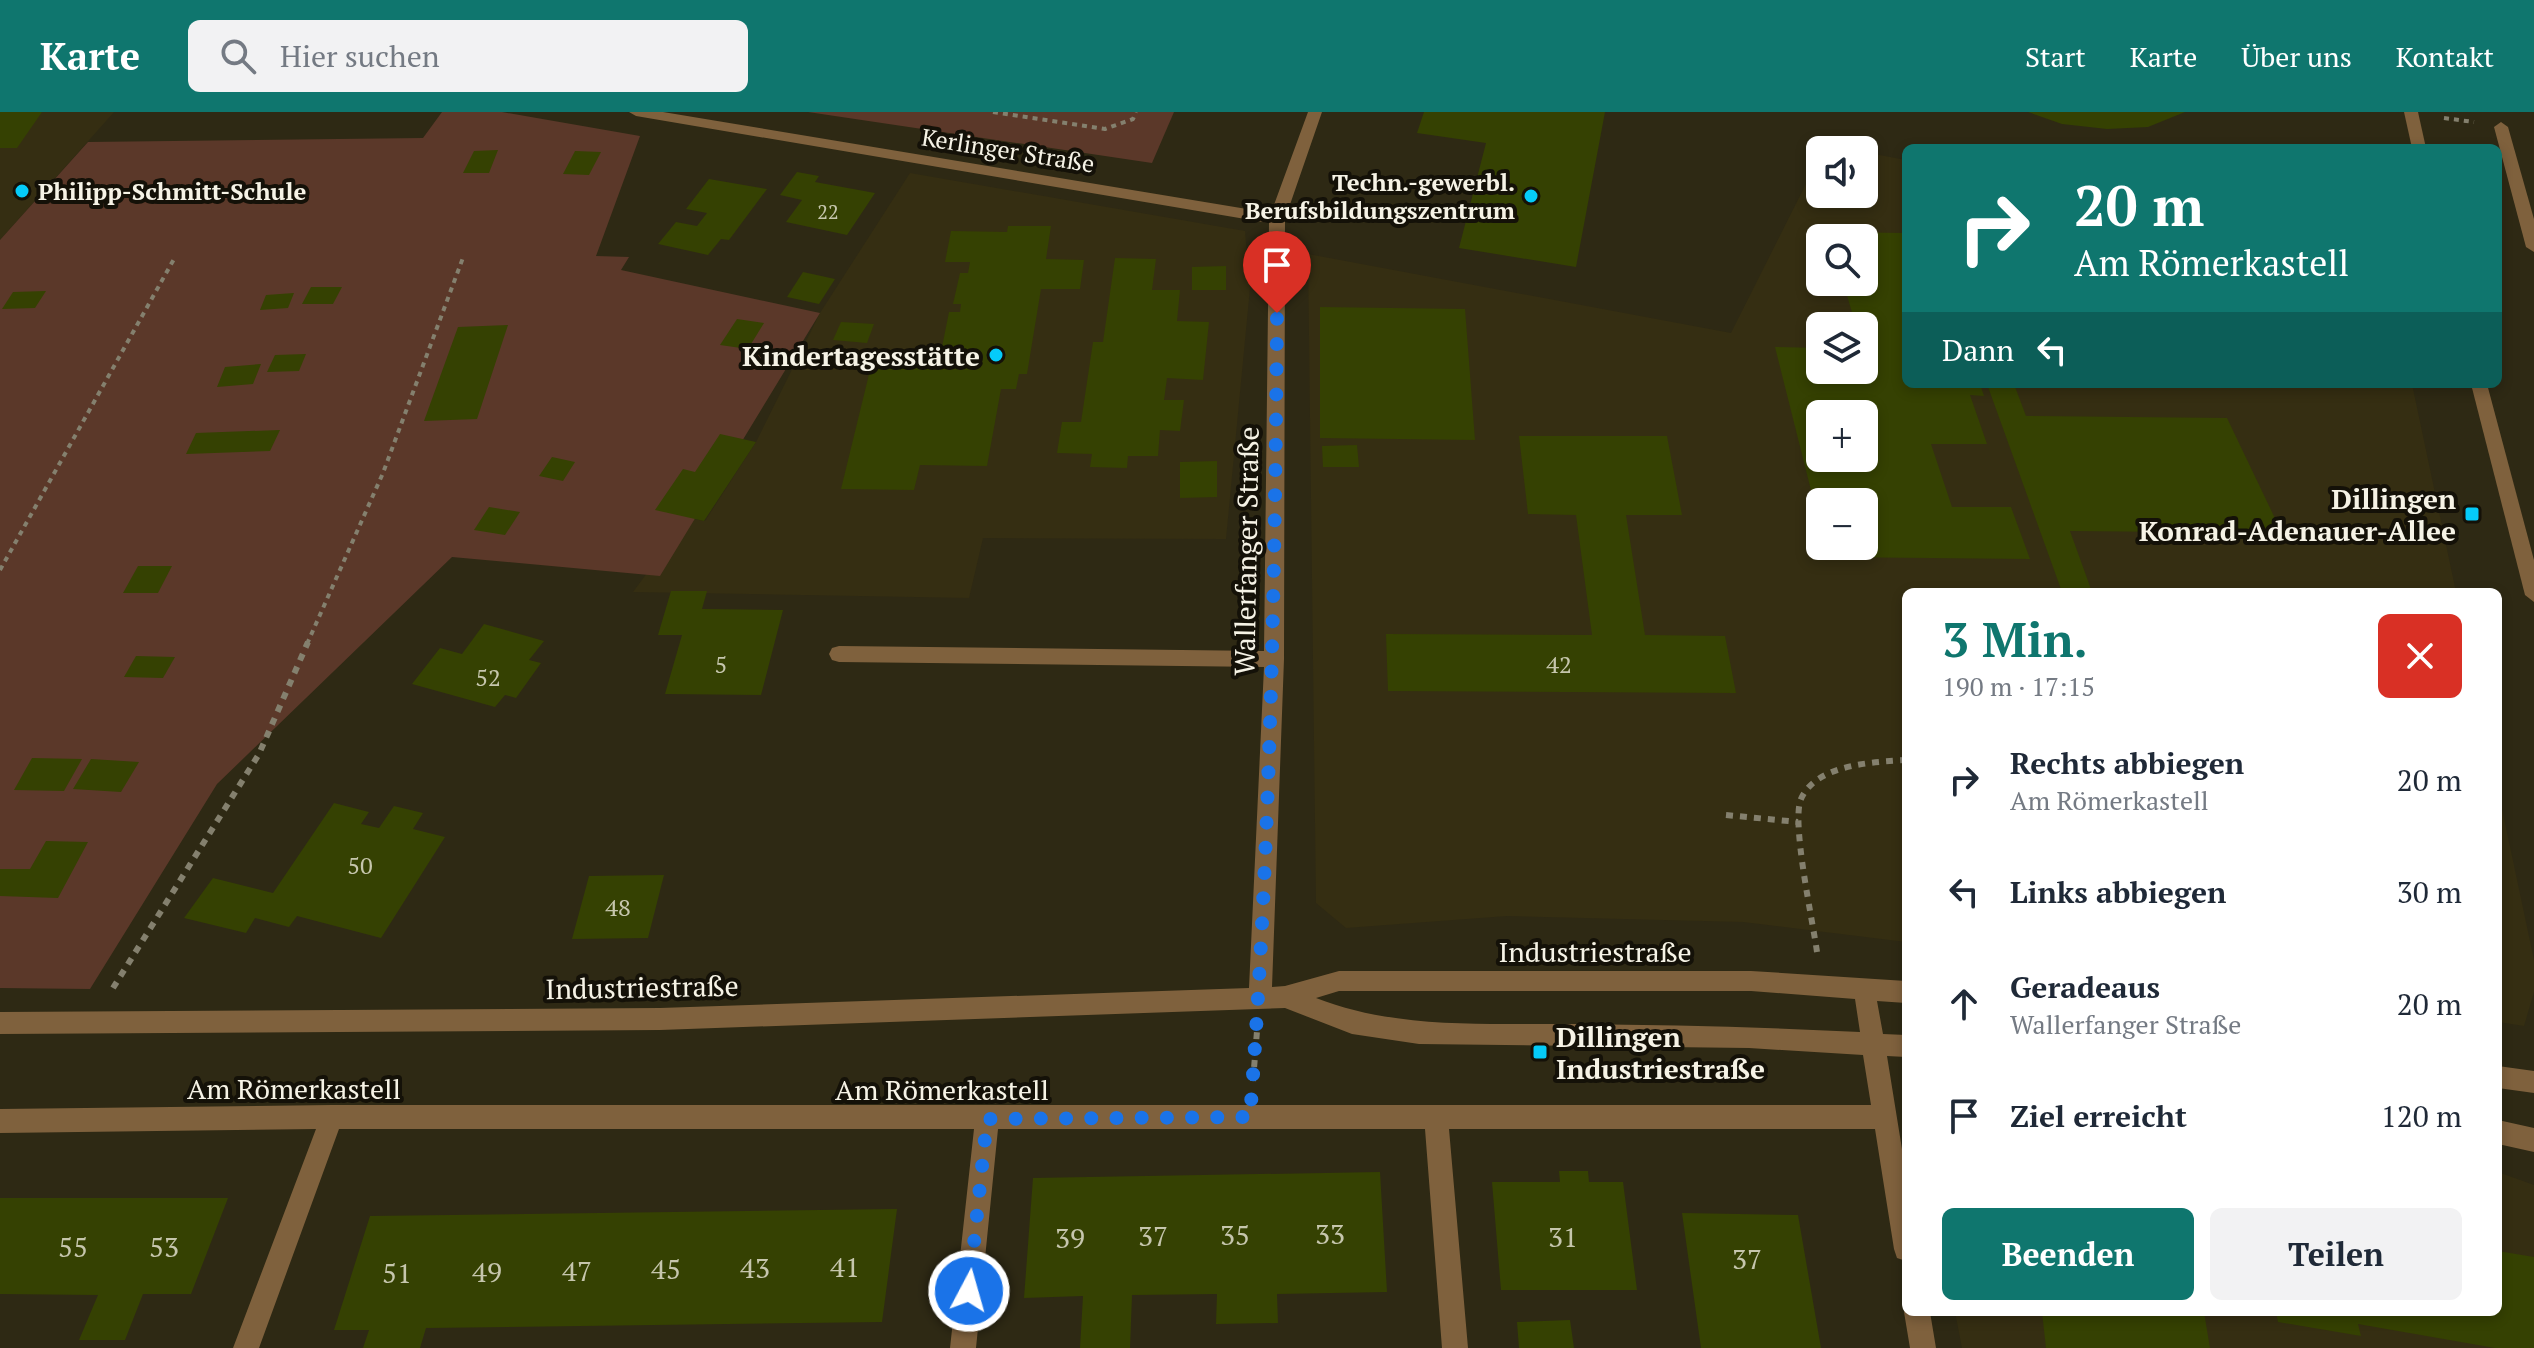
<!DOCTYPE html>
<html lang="de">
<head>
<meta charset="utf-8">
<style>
	body { margin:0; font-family:"PT Serif",serif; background:#f2f2f3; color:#1f2937; height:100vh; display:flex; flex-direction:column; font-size:30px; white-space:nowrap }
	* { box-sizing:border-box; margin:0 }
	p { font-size:26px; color:#747a83 }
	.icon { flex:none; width:44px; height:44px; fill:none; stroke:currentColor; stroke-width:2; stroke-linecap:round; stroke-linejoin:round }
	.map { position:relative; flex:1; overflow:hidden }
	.side { position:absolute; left:1902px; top:476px; width:600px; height:728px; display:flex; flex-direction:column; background:#fff; border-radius:12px; box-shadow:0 4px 12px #0003 }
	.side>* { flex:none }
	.guide { position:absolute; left:1902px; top:32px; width:600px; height:244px; border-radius:12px; box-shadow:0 4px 12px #0003; background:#0f766e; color:#fff; overflow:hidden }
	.tools { position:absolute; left:1806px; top:24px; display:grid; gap:16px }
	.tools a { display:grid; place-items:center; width:72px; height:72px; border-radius:12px; background:#fff; box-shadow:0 4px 12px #0003; font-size:40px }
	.pin { position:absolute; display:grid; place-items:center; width:68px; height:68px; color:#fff; margin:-82px -34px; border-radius:50% 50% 50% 0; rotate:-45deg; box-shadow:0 0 8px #0007 }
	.pin .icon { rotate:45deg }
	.me { position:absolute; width:88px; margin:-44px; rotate:6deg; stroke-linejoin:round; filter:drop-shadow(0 0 6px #0008) }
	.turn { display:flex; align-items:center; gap:28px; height:168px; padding:0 40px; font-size:36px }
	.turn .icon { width:104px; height:104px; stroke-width:2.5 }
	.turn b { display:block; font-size:56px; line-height:68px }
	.then { display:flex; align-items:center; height:76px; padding:0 40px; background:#0003; gap:16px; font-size:30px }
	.round { display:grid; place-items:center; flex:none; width:84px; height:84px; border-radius:12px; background:#f2f2f3 }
	.overview { display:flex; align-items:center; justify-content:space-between; height:136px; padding:0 40px }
	h1 { font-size:48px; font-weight:700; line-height:60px; color:#0f766e }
	.button { display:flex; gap:16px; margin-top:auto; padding:16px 40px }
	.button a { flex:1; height:92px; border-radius:12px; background:#0f766e; color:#fff; font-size:32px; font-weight:700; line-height:92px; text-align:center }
	.button a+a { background:#f2f2f3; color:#1f2937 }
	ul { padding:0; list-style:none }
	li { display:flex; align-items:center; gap:24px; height:112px; padding:0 40px }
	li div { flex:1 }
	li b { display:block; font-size:30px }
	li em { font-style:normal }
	header { display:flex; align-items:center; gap:48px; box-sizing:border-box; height:112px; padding:0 40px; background:#0f766e; color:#fff }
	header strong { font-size:38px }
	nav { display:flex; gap:44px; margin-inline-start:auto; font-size:28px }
	.search { width:560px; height:72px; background:#f2f2f3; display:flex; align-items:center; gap:20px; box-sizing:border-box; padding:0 28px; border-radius:12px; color:#747a83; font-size:30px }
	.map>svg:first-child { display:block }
	.built { fill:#352e12; fill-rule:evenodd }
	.green { fill:#5b3829 }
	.building { fill:#354102; fill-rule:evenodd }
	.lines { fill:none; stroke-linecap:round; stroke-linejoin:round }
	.path-far1 { stroke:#84806e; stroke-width:4; stroke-dasharray:5 5; stroke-linecap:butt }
	.path { stroke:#84806e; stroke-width:6; stroke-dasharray:7 7; stroke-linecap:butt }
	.minor { fill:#7f613d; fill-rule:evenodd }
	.route { stroke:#1a73e8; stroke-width:14; stroke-dasharray:0 25.2 }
	.poi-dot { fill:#05cbf9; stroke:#141108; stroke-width:3 }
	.labels { text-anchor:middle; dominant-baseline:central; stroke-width:8; stroke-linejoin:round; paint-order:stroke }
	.far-number-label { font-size:20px; fill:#c6c6ad }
	.far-street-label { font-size:24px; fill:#f6f3e6; stroke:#141108 }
	.far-poi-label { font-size:24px; font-weight:bold; fill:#f6f3e6; stroke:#141108; text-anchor:end }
	.number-label { font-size:24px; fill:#c6c6ad }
	.poi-label { font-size:28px; font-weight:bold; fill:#f6f3e6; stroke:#141108; text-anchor:end }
	.street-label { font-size:28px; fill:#f6f3e6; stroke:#141108 }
	.near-number-label { font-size:28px; fill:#c6c6ad }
</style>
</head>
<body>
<header>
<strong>Karte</strong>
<div class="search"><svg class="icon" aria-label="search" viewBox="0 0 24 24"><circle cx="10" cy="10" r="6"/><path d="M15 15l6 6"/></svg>Hier suchen</div>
<nav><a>Start</a><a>Karte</a><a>Über uns</a><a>Kontakt</a></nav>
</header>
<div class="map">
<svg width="2534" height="1236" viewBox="0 0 2534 1236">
	<rect width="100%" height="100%" fill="#2e2914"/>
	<g class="built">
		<polygon points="0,0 114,0 0,128"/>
		<path d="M1864,40l42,8v224h506l44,208h-550v350l-163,-20 -236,-6 -161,12 -30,-25 -8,-649 423,79 89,-177v38h44zM1820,126h44v44h-44zM1820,214h44v44h-44zM1820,302h44v44h-44zM1820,390h44v44h-44z"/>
		<polygon points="910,61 1245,119 1250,176 1226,427 983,426 969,486 633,480 688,406 705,409 756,330 820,201"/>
		<polygon points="2498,678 2534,848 2534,880 2524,914 2498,910"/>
		<polygon points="2498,1060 2534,1073 2534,1236 1962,1236 1955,1200 2498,1200"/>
	</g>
	<g class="green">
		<polygon points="442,0 502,0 640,24 596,144 629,145 621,158 820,201 660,464 452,445 217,672 90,877 0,876 0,128 88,30 423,26"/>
		<polygon points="808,0 1174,0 1152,51"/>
	</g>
	<g class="building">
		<polygon points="0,0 42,0 17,36 0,36"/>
		<polygon points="1424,0 1605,0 1576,155 1459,136 1486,31 1417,21"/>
		<polygon points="2028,0 2185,0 2148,15 2107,17 2062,12"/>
		<polygon points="498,38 489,61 463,61 474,39"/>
		<polygon points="575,39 601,40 589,63 563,62"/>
		<polygon points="797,60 819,64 815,70 875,81 847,123 786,110 802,88 780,83"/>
		<polygon points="709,67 767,77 729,128 721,127 708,143 658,132 676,110 697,114 707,101 686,97"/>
		<polygon points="1008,114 1051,114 1046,147 1084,148 1080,177 1041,177 1027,262 1019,262 1016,277 1001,277 987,354 920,353 914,378 841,377 872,250 960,251 963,235 942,235 949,200 960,200 961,192 953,192 960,161 968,161 970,150 945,150 951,119 1007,120"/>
		<path d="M1828,120l78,1v151h74l4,12 -14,-1 17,49h-56l21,63h59l19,52 -202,-2 -3,-11h39v-44h-44l-1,20 -44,-175 45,1v22h44v-44h-8l-13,-44h21v-44h-34zM1820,302h44v44h-44z"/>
		<polygon points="1115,146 1156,147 1152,178 1180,178 1177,209 1209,210 1203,268 1167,266 1164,288 1184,288 1180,319 1160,318 1158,344 1128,344 1127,356 1090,355 1092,342 1057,341 1062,310 1081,310 1093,230 1103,230"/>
		<polygon points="1226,154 1226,178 1192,178 1192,155"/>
		<polygon points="803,160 835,167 819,192 787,185"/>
		<polygon points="311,175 342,175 333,192 302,192"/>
		<polygon points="46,179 35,196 2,197 13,180"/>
		<polygon points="294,181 288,196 260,198 266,183"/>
		<polygon points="1320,195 1465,197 1475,328 1320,326"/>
		<polygon points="737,207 764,211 748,237 720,233"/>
		<polygon points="841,210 874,212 867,231 833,228"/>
		<polygon points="508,213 477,307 424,309 458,215"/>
		<polygon points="306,242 299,259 267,260 275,243"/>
		<polygon points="261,252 253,272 217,275 225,255"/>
		<polygon points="1987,272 2014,272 2026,304 2227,306 2282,421 2070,419 2092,480 2062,480"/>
		<polygon points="280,318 270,339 186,342 196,321"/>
		<polygon points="720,322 756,330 704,409 655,398 683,357 695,360"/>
		<polygon points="1519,324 1667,324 1682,403 1626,403 1645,523 1725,524 1736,581 1388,579 1386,522 1592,523 1576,403 1528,402"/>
		<polygon points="1357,333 1359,355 1323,355 1322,334"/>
		<polygon points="552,345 575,350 563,369 539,364"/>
		<polygon points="1217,349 1217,385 1180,386 1180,350"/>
		<polygon points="489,395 520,400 505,423 474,418"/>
		<polygon points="138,454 172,454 158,481 123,481"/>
		<polygon points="671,479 707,479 702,497 783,498 761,583 665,582 682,523 658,523"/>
		<polygon points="484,512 544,529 529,548 541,551 516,586 505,583 495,595 412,572 440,536 462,542"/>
		<polygon points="136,544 175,545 163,566 124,565"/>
		<polygon points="32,646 82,647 64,679 14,678"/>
		<polygon points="91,647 139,650 121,680 73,677"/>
		<polygon points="334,691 369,700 361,712 379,716 394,694 423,701 413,717 445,725 381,826 297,804 289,815 255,806 246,821 184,806 213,766 273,781"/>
		<polygon points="46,729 88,730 58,786 0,784 0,757 30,757"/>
		<polygon points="664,763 648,826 572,827 589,764"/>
		<polygon points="1559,1059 1588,1059 1589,1070 1623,1070 1637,1178 1501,1178 1492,1070 1560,1070"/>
		<polygon points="1380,1060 1387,1180 1277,1182 1278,1211 1216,1212 1217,1182 1132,1183 1130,1236 1080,1236 1083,1184 1024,1186 1033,1066"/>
		<polygon points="0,1086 228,1086 191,1182 143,1182 125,1228 79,1228 98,1183 0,1182"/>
		<polygon points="897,1097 882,1210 426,1216 420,1236 363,1236 369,1218 334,1218 370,1104"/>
		<polygon points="1682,1101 1798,1103 1821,1236 1701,1236"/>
		<polygon points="2498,1139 2534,1145 2534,1236 2495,1236 2358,1212 2361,1224 2278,1210 2276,1200 2498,1200"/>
		<polygon points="2042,1200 2204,1200 2210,1236 2046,1236"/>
		<polygon points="1570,1208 1574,1236 1519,1236 1517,1210"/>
	</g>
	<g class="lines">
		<g class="path-far1">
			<polyline points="993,0 1105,17 1133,7 1136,0"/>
			<polyline points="2444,6 2474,10"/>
			<polyline points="0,458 174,147"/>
			<polyline points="307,532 383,361 464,143"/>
		</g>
		<g class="path">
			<polyline points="1726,703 1798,710"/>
			<path d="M1817,840c-4,-30 -26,-130 -16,-153 15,-35 73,-37 105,-39"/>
			<polyline points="113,876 259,642 308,530"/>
			<polyline points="1253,969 1257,919"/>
		</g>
		<g class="minor">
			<path d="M629,0h34l608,101 37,-101h14l-37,107 -1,440 -12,328 13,-1 54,-15h412l155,10v22l-29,-2 6,33 23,1v22l-19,-1 19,118v87l-9,-3 -3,-9 -19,-120h-426l19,219h-26l-17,-219h-427l-22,219h-26l24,-219h-635l-80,219h-26l83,-219 -316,4v-24l332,-4h1539l-8,-50 -114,-7 -330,-4 -67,-10 -67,-26 -625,22 -660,4v-22l660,-4 589,-20 15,-321 -425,-5 -7,-2 -3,-6 3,-6 7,-2 425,5 5,-428 -633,-107zM1339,879h412l104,8 5,33c-95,-5 -190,-7 -286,-8 -86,-1 -176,6 -258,-26z"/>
			<polygon points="2404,0 2418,0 2426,36 2412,36"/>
			<polygon points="2501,10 2508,15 2534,107 2534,140 2526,135 2494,15"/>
			<polygon points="2471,272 2487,272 2534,448 2534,490 2525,483"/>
			<polygon points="2498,954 2534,959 2534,981 2498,976"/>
			<polygon points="2498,1008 2534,1016 2534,1040 2498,1032"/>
			<polygon points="1906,1196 1906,1200 1930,1200 1936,1236 1910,1236 1904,1200"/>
		</g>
	</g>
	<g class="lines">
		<path class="route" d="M969,1179l18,-172 263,-2c20,-267 25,-535 27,-804"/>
	</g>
	<g class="poi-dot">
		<circle cx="22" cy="79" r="8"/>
		<circle cx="1531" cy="84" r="8"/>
		<circle cx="996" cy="243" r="8"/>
		<rect x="2464" y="394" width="16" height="16" rx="4"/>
		<rect x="1532" y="932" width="16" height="16" rx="4"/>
	</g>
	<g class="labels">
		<g class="far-number-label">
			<text x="828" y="99">22</text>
		</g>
		<g class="far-street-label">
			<text transform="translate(1008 38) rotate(9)">Kerlinger Straße</text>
		</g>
		<g class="far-poi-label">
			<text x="1515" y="70">Techn.-gewerbl.<tspan x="1515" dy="28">Berufsbildungszentrum</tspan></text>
			<text x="38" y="79" text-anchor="start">Philipp-Schmitt-Schule</text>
		</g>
		<g class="number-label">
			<text x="721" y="552">5</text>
			<text x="1559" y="552">42</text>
			<text x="488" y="565">52</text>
			<text x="360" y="753">50</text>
			<text x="618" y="795">48</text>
		</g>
		<g class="poi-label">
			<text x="980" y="243">Kindertagesstätte</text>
			<text x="2456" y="386">Dillingen<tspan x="2456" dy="32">Konrad-Adenauer-Allee</tspan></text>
			<text x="1556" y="924" text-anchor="start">Dillingen<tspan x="1556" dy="32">Industriestraße</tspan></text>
		</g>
		<g class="street-label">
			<text transform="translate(1246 439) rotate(-89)">Wallerfanger Straße</text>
			<text x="1595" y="839">Industriestraße</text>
			<text transform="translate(642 875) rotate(-1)">Industriestraße</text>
			<text x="294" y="976">Am Römerkastell</text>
			<text x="942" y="977">Am Römerkastell</text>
		</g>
		<g class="near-number-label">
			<text x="1330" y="1121">33</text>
			<text x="1235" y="1122">35</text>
			<text x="1153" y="1123">37</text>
			<text x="1563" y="1124">31</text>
			<text x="1070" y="1125">39</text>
			<text x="73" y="1134">55</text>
			<text x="164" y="1134">53</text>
			<text x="1747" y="1146">37</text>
			<text x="845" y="1154">41</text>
			<text x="755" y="1155">43</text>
			<text x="666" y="1156">45</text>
			<text x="577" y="1158">47</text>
			<text x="487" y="1159">49</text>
			<text x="397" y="1160">51</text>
		</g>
	</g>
</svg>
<div class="tools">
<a><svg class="icon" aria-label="sound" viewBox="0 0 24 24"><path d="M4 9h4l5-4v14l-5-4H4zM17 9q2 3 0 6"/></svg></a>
<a><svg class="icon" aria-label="search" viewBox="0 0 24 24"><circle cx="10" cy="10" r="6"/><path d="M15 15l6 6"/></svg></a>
<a><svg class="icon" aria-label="layers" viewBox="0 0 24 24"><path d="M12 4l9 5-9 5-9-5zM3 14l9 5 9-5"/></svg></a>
<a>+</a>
<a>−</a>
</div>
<div class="pin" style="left:1277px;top:201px;background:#d93025"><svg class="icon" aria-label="arrive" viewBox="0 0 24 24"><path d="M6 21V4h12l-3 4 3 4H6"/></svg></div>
<svg class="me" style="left:969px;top:1179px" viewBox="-20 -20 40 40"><circle r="17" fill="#1a73e8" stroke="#fff" stroke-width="3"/><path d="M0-11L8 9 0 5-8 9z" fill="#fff"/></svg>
<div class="guide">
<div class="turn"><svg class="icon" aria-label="right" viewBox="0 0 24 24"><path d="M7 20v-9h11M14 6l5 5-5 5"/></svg><div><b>20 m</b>Am Römerkastell</div></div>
<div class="then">Dann<svg class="icon" aria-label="left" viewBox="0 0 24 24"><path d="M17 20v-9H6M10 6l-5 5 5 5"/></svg></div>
</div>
<section class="side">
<div class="overview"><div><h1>3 Min.</h1><p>190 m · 17:15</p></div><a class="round" style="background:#d93025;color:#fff"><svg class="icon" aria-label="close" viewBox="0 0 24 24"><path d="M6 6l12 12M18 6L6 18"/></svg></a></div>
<ul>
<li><svg class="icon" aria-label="right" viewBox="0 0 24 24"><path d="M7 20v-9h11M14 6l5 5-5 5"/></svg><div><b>Rechts abbiegen</b><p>Am Römerkastell</p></div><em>20 m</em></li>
<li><svg class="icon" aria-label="left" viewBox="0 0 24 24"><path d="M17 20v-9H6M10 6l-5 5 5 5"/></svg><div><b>Links abbiegen</b></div><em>30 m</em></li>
<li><svg class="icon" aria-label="ahead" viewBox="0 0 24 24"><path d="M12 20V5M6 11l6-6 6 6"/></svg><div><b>Geradeaus</b><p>Wallerfanger Straße</p></div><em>20 m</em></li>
<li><svg class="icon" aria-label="arrive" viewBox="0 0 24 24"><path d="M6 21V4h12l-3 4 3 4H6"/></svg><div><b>Ziel erreicht</b></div><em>120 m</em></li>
</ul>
<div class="button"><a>Beenden</a><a>Teilen</a></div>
</section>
</div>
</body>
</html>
